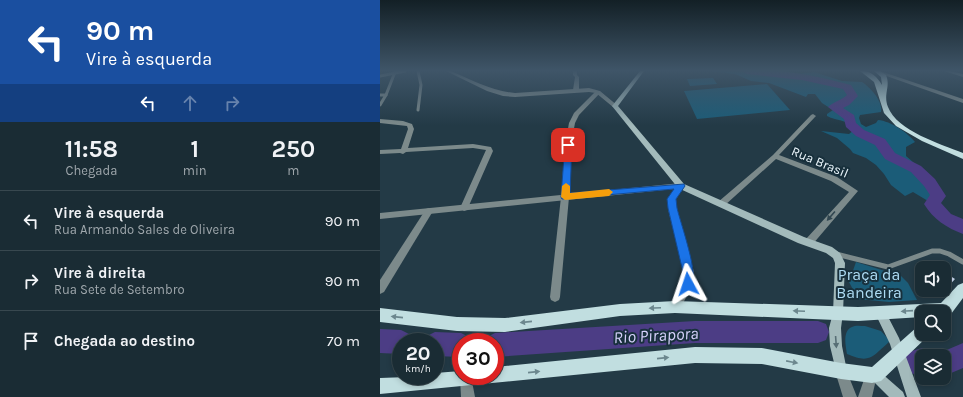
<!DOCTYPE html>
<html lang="pt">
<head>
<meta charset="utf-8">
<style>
	body { margin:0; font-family:Karla,sans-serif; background:#23343c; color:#f1f3f6; height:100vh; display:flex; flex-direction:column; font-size:15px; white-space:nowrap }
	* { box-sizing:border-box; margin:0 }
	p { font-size:13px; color:#9fa7ac }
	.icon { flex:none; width:22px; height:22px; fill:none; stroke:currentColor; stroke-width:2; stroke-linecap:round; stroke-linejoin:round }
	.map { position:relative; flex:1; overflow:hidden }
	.side { display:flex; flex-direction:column; background:#1a2c34; width:380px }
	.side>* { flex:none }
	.top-card { background:#1a4fa0; color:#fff; overflow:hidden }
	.tools { position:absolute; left:535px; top:261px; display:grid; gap:8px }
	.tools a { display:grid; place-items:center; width:36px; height:36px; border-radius:8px; background:#1a2c34; box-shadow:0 2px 6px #0003,0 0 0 1px #38484f; font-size:20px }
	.speed { position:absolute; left:12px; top:333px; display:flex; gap:8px; font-size:20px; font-weight:700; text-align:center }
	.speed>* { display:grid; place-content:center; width:52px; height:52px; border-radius:50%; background:#1a2c34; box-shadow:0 2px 6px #0003,0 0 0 1px #38484f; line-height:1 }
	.speed small { font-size:10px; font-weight:400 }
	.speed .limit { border:6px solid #d22; background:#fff; color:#111 }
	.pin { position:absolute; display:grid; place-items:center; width:34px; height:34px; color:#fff; margin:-17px; border-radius:8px; box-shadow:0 2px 6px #0006 }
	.me { position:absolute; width:44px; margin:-22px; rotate:355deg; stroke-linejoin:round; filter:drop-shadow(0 0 3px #0008) }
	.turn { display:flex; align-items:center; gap:14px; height:84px; padding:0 20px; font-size:18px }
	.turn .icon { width:52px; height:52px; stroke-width:2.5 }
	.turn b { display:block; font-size:28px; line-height:34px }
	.lanes { display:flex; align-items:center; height:38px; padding:0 20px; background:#0003; justify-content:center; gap:20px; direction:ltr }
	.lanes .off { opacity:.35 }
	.eta { display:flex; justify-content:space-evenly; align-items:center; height:68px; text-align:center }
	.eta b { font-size:24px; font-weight:700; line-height:28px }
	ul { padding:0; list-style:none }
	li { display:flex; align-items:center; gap:12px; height:60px; padding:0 20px; border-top:1px solid #38484f }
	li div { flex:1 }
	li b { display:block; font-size:15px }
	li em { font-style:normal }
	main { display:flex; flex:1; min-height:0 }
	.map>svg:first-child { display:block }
	.green { fill:#1b5c78 }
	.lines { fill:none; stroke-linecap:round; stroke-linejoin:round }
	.river { fill:#4c3d85; fill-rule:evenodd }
	.building { fill:#c9d7ef }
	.service-far1 { stroke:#7c8a8b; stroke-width:3 }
	.service { stroke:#7c8a8b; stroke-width:5 }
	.minor { fill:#7c8a8b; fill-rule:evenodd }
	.tertiary { fill:#7c8a8b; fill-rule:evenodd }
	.secondary { fill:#a3babb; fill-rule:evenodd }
	.primary { fill:#c1dee0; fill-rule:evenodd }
	.oneway { fill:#314650 }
	.oneway2 { fill:#6c878e }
	.oneway3 { fill:#576e75 }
	.route { fill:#1a73e8; stroke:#114b97 }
	.slow { fill:#f59e0b }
	.labels { text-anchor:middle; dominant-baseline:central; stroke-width:4; stroke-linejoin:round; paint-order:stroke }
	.street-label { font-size:13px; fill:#ecf7fd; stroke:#18303c }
	.near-park-label { font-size:16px; fill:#addbf3; stroke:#18303c }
	.near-water-label { font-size:17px; font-style:italic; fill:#d6d1fb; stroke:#18303c }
</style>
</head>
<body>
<main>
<section class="side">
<div class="top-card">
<div class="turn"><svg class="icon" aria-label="left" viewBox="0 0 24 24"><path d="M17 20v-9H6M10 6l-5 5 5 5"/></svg><div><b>90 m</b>Vire à esquerda</div></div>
<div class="lanes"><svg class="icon" aria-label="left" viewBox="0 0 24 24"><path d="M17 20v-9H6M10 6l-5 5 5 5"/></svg><svg class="icon off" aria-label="ahead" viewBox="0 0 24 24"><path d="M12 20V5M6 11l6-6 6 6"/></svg><svg class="icon off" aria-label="right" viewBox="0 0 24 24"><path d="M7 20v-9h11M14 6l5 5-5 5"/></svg></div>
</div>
<div class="eta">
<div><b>11:58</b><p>Chegada</p></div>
<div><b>1</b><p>min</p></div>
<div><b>250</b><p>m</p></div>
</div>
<ul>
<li><svg class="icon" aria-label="left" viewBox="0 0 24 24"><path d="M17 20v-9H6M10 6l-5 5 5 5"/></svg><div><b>Vire à esquerda</b><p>Rua Armando Sales de Oliveira</p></div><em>90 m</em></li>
<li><svg class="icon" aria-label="right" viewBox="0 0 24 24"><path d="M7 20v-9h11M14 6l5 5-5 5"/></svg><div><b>Vire à direita</b><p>Rua Sete de Setembro</p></div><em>90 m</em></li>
<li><svg class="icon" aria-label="arrive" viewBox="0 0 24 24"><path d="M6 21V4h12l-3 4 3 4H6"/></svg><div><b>Chegada ao destino</b></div><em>70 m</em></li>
</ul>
</section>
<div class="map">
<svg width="583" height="397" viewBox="0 0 583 397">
	<rect width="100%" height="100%" fill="#233a46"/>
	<g class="green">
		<path d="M331,71h73l14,3 16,-2 28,9 20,1c9,6 21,19 19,30l-21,3 -1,3 2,6 5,3 10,-4 2,-3c13,1 30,13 37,22l-9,5v9c14,11 28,29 36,45l-3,2 -11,-2 -15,-9 -8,4 -14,-11 -7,-11 -8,-9 -10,-7 -13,-5 -3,-4 -13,-11 -16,-7 28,3 5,-4c-2,-10 -18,-9 -27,-14v-2l6,-4 -11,-7 -7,-9h-7l-2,3 -37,-14 -18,-2 -16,-7z"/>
		<polygon points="333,78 337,84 310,86 307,79"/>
		<polygon points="387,84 410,110 317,119 304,91"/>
		<polygon points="476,262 521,276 528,283 537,300 509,302 478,299 469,282"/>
		<path d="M485,326l16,5 9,10c-18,16 -20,23 -43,13 -1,-8 -5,-23 5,-27 3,-2 9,-1 13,-1z"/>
	</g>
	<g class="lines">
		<g class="river">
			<path d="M362,71c36,-4 74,5 109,14l7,11 -9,9 -6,3 11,7 2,8 8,7 21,9 10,14 26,13 14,13 11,17 -5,7 10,11 12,5v15c-16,-6 -30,-15 -39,-30l6,-9 -6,-9 -13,-14 -26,-13 -10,-14 -19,-9 -10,-9 -2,-8 -16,-12c5,-5 14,-7 19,-12l-4,-6 -41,-9 -55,-6z"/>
			<polygon points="315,321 438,321 446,324 449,332 446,340 438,343 315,343 115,357 115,342 104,342 107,337 115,333"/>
			<polygon points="0,329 21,330 29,334 33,342 21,342 21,354 0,353"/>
			<polygon points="55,332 81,333 89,337 92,342 81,342 81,357 55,356 55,342 44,342 47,336"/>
			<polygon points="583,343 583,368 564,376 564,356 555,355"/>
			<polygon points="542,348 551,351 553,356 542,356 542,372 534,374 525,371 522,362 525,353"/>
		</g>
	</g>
	<polygon class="building" points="564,272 575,279 564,291"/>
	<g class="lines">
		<g class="service-far1">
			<polyline points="38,71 41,85 38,110"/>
			<polyline points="0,76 25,71"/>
			<polyline points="0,95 6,95 0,105"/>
			<polyline points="6,95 15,72"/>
		</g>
		<polyline class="service" points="456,254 508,267 552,251 560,251 569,254 583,262"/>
		<g class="minor">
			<polygon points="193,71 197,71 197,75 199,77 199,90 196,92 193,90 195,77 193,75"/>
			<polygon points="500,71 583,99 583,103 498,73 498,71"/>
			<polygon points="564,71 570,71 583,74 583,77"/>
			<polygon points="216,91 221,92 199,115 195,123 191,145 189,197 180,297 179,300 175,302 171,300 170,297 181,197 185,145 189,123 194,113"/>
			<polygon points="433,114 436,116 435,117 399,155 457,177 478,191 432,245 429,246 426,245 424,242 426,239 469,192 451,181 396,159 344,206 338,206 337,204 338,202 393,155 431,115"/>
			<polygon points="0,119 23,121 32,124 34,129 28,148 93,144 111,147 113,151 87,210 84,211 80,208 106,150 93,148 26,152 23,154 20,153 0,154 0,150 21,149 28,129 27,126 0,123"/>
			<polygon points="301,183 305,186 296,199 296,209 314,272 313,284 299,311 295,312 291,311 290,307 303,283 304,272 288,209 288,199 298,184"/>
			<polygon points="49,208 52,209 53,211 4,292 0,294 0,280 46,209"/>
			<polygon points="461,365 465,367 477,397 463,397 455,371 457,367"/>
			<polygon points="491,369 495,371 497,375 492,397 478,397 487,371"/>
			<polygon points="81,375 81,376 91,376 95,397 81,397 80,378"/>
		</g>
		<g class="tertiary">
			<path d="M66,71h5c21,9 41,20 64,22l74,-5 11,3 18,15 -5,1 -17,-14 -7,-1 -74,5 -12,-1 -16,-5z"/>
			<polygon points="301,183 305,186 304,188 0,219 0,213"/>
		</g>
		<g class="secondary">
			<polygon points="260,71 264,71 238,106 304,184 424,237 452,247 460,253 465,263 463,313 461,328 462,346 467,371 465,375 461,377 457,375 450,346 449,328 453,313 455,263 453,258 446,253 418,243 298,188 232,106"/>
			<polygon points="500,308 504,309 519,338 541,397 527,397 510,344 495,313 496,309"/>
			<polygon points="495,369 499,371 523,392 525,397 509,397 491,379 489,375 491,371"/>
		</g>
		<g class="primary">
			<path d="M480,71c10,-1 17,5 22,14l-1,-8 -7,-6h6l6,4c5,12 -3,18 2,32 9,24 53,37 75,46v6l-41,-18 -26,-15 -12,-13 -10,-31z"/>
			<polygon points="583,283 583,298 571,314 564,318 564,312 542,312 542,317 478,321 295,313 240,316 125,332 77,331 0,322 0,308 77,317 125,318 240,304 295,301 478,307 561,303 578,285"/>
			<polygon points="542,325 542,334 548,334 547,337 501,381 492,383 461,379 382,364 315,363 0,394 0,378 55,376 55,373 81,371 81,376 115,376 115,367 315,347 382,348 461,363 492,367 537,327"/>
		</g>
	</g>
	<defs><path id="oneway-solid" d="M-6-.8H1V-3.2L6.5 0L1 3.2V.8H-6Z"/></defs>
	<use class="oneway" href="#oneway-solid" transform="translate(451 216) rotate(131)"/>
	<g class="oneway2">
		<use href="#oneway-solid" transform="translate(275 308) rotate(177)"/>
		<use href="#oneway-solid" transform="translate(419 311) rotate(-178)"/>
		<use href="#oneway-solid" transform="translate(527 311) rotate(176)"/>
		<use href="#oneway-solid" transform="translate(17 317) rotate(-174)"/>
		<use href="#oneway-solid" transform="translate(146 322) rotate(174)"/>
		<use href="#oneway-solid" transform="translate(283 358) rotate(-6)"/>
		<use href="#oneway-solid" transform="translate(412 362) rotate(11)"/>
		<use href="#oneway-solid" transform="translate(154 372) rotate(-6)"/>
	</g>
	<use class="oneway3" href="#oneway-solid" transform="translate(456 342) rotate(86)"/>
	<linearGradient id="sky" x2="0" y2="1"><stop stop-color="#132026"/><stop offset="0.56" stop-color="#3f5568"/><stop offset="1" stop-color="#3f5568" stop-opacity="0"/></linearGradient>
	<rect width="583" height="126" fill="url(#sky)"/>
	<path class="route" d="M185,143h6l1,2 -2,48 114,-9 1,2 -9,13 1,9c4,17 22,66 15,80l-4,1 -4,-1 -2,-4 1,-12 -15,-64 -1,-9 7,-10 -112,10 -1,-2z"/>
	<polygon class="slow" points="186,183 190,186 190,193 229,189 233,192 229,196 185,200 181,197 182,186"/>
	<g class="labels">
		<g class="street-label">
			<text transform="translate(440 162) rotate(23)">Rua Brasil</text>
		</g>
		<g class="near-park-label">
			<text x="489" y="274">Praça da<tspan x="489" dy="18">Bandeira</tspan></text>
		</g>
		<g class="near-water-label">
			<text transform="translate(276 335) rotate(-3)">Rio Pirapora</text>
		</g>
	</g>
</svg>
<div class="tools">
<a><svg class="icon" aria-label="sound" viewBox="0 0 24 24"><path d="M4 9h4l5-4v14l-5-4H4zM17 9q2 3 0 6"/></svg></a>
<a><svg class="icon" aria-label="search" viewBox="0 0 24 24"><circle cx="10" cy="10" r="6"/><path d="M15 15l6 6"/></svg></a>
<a><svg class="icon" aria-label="layers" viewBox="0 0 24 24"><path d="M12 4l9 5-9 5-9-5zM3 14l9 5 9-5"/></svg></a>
</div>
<div class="speed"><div>20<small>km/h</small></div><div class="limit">30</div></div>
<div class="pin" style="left:188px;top:145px;background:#d93025"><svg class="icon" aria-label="arrive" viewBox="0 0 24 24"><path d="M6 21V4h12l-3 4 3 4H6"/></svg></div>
<svg class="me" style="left:308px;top:284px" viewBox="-20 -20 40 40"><path d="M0-17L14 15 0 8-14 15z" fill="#1a73e8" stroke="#fff" stroke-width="4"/></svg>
</div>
</main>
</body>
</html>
